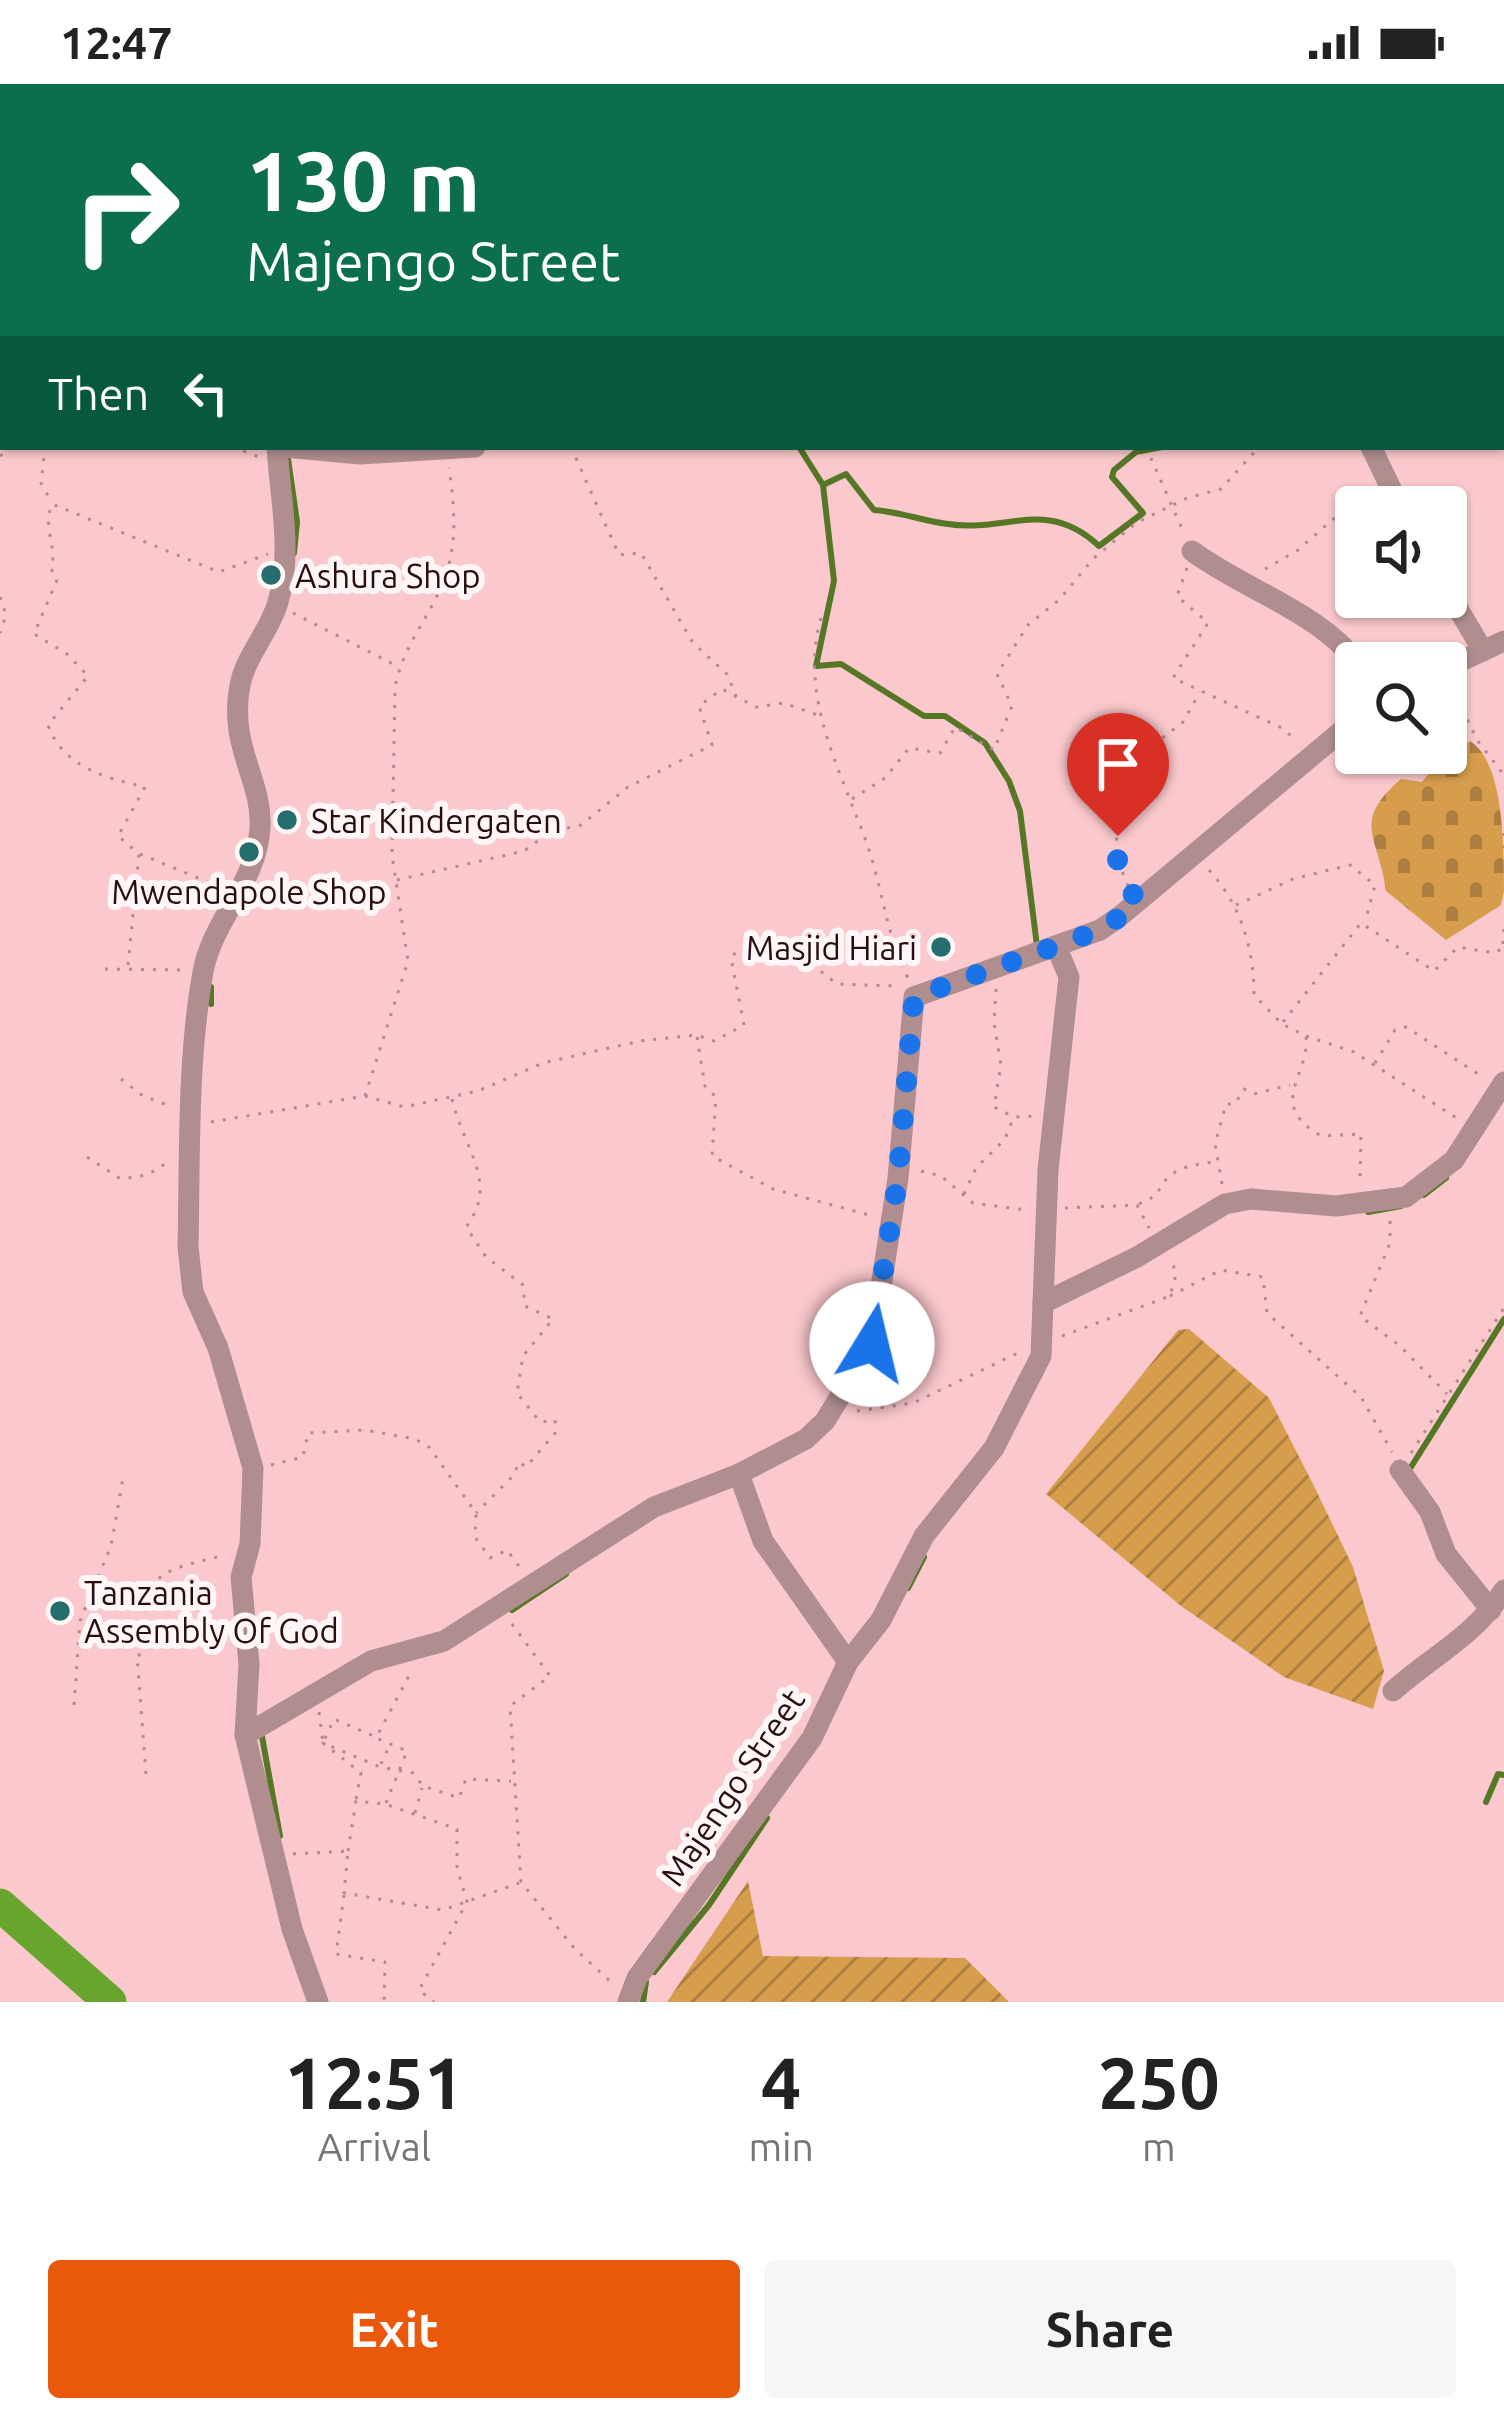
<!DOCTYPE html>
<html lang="en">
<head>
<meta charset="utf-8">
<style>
	body { margin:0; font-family:Ubuntu,sans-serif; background:#f6f6f6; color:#222; height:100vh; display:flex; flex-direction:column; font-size:45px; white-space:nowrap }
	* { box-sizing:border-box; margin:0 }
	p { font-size:39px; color:#767676 }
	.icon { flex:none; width:66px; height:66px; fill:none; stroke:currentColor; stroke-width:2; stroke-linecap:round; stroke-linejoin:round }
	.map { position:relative; height:1918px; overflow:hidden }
	.details { display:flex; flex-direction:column; background:#fff; flex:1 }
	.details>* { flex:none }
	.guide { position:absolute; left:0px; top:0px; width:1506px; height:366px; box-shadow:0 3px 9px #0004; background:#0b6e4f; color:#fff; overflow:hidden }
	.buttons { position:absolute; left:1335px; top:402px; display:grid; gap:24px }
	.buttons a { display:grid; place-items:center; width:132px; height:132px; border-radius:12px; background:#fff; box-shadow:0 3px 9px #0004; font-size:60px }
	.pin { position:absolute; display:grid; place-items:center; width:102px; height:102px; color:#fff; margin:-123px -51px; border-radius:50% 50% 50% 0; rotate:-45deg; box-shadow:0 0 12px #0007 }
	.pin .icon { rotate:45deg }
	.me { position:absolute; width:132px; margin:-66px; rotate:9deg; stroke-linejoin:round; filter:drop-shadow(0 0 9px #0008) }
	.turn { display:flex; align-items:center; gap:42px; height:252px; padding:0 48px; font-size:54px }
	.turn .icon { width:156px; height:156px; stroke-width:2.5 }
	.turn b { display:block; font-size:84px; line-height:102px }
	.then { display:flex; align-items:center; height:114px; padding:0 48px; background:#0003; gap:24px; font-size:45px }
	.eta { display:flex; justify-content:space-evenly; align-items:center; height:204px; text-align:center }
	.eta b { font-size:72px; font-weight:700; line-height:84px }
	.button { display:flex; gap:24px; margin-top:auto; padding:24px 48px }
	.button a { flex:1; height:138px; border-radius:12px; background:#ea580c; color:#fff; font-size:48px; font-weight:700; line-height:138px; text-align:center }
	.button a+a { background:#f6f6f6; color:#222 }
	.status { display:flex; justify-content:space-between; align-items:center; height:84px; padding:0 60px; background:#fff; direction:ltr }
	.status svg { height:33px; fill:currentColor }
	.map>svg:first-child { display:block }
	.cemetery { fill:url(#cemetery-stones) }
	.garden { fill:url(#garden-furrows) }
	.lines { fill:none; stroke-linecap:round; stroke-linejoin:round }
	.stream { stroke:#557726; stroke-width:6 }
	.river { stroke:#68a52e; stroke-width:33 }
	.path { stroke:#b4898e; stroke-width:3; stroke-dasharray:3 9; stroke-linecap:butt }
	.minor { stroke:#b08e90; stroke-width:21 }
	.route { stroke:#1a73e8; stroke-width:21; stroke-dasharray:0 37.8 }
	.poi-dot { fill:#246f6d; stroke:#fff6f7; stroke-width:4.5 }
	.labels { text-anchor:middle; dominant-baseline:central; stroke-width:12; stroke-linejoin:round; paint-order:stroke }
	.poi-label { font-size:33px; fill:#290d12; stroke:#fff6f7; text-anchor:start }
	.street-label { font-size:33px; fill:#290d12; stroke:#fff6f7 }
</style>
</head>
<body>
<div class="status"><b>12:47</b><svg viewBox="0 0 49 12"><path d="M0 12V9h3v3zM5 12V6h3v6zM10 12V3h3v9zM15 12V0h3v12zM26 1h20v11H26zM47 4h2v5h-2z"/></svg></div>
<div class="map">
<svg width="1504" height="1918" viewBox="0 0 1504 1918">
	<defs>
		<pattern id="cemetery-stones" width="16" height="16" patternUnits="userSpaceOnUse" patternTransform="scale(3)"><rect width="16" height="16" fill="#d69d4d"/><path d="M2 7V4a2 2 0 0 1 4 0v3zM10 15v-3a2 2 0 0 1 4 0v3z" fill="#ae7e3f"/></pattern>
		<pattern id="garden-furrows" width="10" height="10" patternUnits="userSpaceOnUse" patternTransform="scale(3)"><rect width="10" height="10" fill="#d69d4d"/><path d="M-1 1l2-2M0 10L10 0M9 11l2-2" fill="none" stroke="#ae7e3f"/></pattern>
	</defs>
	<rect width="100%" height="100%" fill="#fbc9cd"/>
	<path class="cemetery" d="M1470,657c34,21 34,105 34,150l-3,14 -55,35 -60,-49c-7,-55 -36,-68 15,-112l21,3 18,-22z"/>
	<g class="garden">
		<polygon points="1189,1245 1269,1314 1313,1400 1353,1483 1384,1587 1373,1625 1284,1593 1181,1522 1046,1410 1178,1246"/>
		<polygon points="748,1797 763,1872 965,1874 1009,1918 667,1918"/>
	</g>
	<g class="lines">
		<g class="stream">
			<polyline points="895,0 896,3"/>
			<polyline points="1020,0 1021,3"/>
			<polyline points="1503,258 1504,258"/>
			<polyline points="1503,332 1504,333"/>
			<polyline points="799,363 823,401 834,497 816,582 841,580 924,632 945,632 985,659 1009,697 1020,727 1037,862"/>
			<polyline points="288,375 297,438 294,469"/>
			<path d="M823,401l23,-11 28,36c27,2 49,11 74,14 58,9 99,-27 151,22l44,-33 -31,-36 2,-7 22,-18 26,-5"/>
			<polyline points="211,903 211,920"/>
			<polyline points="1424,1111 1446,1094"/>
			<polyline points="1368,1128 1401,1122"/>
			<polyline points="1411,1383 1504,1235"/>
			<polyline points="908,1504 924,1473"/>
			<polyline points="512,1526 566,1490"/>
			<polyline points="261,1647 280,1752"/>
			<polyline points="1486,1718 1498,1690 1504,1691"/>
			<polyline points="654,1888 709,1821 767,1734"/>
			<polyline points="643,1918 646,1898"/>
		</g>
		<polyline class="river" points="0,1821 110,1918"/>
		<g class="path">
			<polyline points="1451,0 1455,3"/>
			<polyline points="624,3 624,0"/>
			<polyline points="1007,3 1009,0"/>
			<polyline points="40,363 44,373 41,399 52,419"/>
			<polyline points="232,363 259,373"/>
			<polyline points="571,363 619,471 641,469 693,559 727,590 736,612"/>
			<polyline points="1146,363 1183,447"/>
			<polyline points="0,372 11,363"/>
			<polyline points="1187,484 1177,512 1208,539 1173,594 1282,644 1297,657"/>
			<polyline points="1265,485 1298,466 1370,403"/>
			<polyline points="0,513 6,531 0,549"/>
			<polyline points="293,529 397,582"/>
			<path d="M821,534c-23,80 21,154 47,229 16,47 17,84 40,131"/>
			<polyline points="1452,603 1477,656 1504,691"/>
			<polyline points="852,715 885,694 909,664 940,669 955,643 994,666 1012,622 997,590 1028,541 1059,516 1094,474 1136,439 1187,414 1221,405 1259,363"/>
			<polyline points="1504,749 1504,770"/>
			<polyline points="140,770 220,803"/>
			<path d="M1209,786c32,35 45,79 45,125l28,29 24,12c4,41 -41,67 15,100l40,-2 -1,47"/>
			<polyline points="397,796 524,767 550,748 581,741 628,703 712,661 699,622 722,605 756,623 784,619 820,632"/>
			<polyline points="1128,802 1115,770 1118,742 1106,698 1183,638 1200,608"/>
			<polyline points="1236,821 1293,795 1350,781 1375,801 1365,838"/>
			<polyline points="1503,860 1504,844"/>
			<path d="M128,881l11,-111 -21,-18 27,-49c-40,-9 -83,-21 -97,-62l40,-49 -21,-22 -33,-20 23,-54 -6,-11c7,-23 -9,-40 1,-65l167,68 49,-18"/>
			<polyline points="105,885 183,886"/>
			<polyline points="996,905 994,939 1001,981 994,1023 1014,1033 1036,1032"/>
			<polyline points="1283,938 1361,839 1434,887 1458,863 1495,869 1504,863"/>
			<polyline points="1306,952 1354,968 1458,1035"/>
			<polyline points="697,953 705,1002 716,1013 712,1072 773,1105 869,1131"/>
			<polyline points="1375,979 1395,946 1406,943 1481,992"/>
			<polyline points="121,995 143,1012 170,1022"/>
			<path d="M365,1012l43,-135 -16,-106 3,-167c7,-43 38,-74 51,-114 12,-34 8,-71 3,-106"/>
			<path d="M452,1015c11,49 48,84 14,128l20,30 37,28 2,21 28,13 -30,37 -6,37 23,29 15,-2 1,12 -30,35 -7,-5 -5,13 -38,38"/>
			<polyline points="211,1038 365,1012 404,1023 478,1007 543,979 640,957 697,951 714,957 744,941 731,874 736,868 795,867 837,900 896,902"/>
			<polyline points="87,1073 121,1095 147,1091 170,1077"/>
			<polyline points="921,1087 941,1092 973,1119 1026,1126"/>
			<polyline points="1222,1100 1215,1060 1226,1020 1235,1020 1244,1005 1254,1010 1290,1001"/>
			<polyline points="964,1110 976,1084 1005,1055 1013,1035"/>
			<path d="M1139,1120l18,-9c9,-26 32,-30 57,-33"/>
			<polyline points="1065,1124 1137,1121 1149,1144"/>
			<polyline points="1390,1137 1390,1159 1360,1232 1400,1262 1447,1310"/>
			<polyline points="1170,1212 1221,1186 1263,1193 1267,1229 1361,1313 1392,1368"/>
			<polyline points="1062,1252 1170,1212 1176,1191 1172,1176"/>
			<polyline points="857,1327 913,1319 1020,1268"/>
			<polyline points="1411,1369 1504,1224"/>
			<polyline points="271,1381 303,1373 308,1349 365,1346 415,1355 429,1363 476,1429 475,1453 490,1474 507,1466 521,1485"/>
			<polyline points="512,1540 550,1592 510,1622 521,1798 574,1864 613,1900"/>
			<polyline points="74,1621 80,1537 111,1462 123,1394"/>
			<polyline points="319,1628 323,1659 334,1635 376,1653"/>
			<polyline points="381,1680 389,1662"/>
			<path d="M146,1690l-9,-119h5c6,-82 4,-81 84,-100"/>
			<polyline points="356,1715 361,1689 323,1659 380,1683 413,1689 423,1702 459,1714 466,1695 511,1697"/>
			<polyline points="386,1719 407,1667 376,1654 411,1588"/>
			<polyline points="415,1729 422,1704"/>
			<polyline points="348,1767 356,1717 385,1720 457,1745 457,1783 467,1818 419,1906 434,1918"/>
			<polyline points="293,1770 348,1767 344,1809 443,1826 519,1799"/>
			<polyline points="344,1811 336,1870 385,1878 384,1918"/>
		</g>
		<g class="minor">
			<polyline points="1318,0 1321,3"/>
			<polyline points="249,3 250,0"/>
			<polyline points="1497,3 1499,0"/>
			<polyline points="1503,159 1504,160"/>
			<path d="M277,363c3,51 16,105 1,155 -8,29 -32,53 -38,83 -12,62 23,95 20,143 -3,54 -48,93 -57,144 -16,89 -13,185 -15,275l5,45 25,56 35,120 -3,76 -9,33 8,87 -4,71 47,194 26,73"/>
			<polyline points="285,363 360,370 475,363"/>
			<polyline points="1371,363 1400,423"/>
			<path d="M1192,467c51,38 129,62 165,112"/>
			<polyline points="1446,504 1483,567"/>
			<polyline points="1446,584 1504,557"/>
			<polyline points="1043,1219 1137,1173 1225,1120 1251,1115 1336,1122 1406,1113 1454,1076 1504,998"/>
			<polyline points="1400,1386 1430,1428 1446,1470 1491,1526"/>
			<polyline points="848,1578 881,1536 924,1452 994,1364 1041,1272 1048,1086 1069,893 1056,862"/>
			<path d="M1393,1607c39,-35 82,-55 111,-101"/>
			<polyline points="245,1651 371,1577 444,1557 654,1423 739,1390"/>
			<polyline points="628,1918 637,1894 812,1654 848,1578 763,1457 739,1390 806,1355 825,1337 872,1260 898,1094 914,913 1100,846 1119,833 1356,635"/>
		</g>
	</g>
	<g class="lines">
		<polyline class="route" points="872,1260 898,1094 914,913 1100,846 1138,821 1115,770 1118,752"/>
	</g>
	<g class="poi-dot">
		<circle cx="271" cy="491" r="12"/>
		<circle cx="287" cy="736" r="12"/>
		<circle cx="249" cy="768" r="12"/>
		<circle cx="941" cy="863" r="12"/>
		<circle cx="60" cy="1527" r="12"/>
	</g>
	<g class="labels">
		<g class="poi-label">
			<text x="295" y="491">Ashura Shop</text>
			<text x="311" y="736">Star Kindergaten</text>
			<text x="249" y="807" text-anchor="middle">Mwendapole Shop</text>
			<text x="917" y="863" text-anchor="end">Masjid Hiari</text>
			<text x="84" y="1508">Tanzania<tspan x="84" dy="38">Assembly Of God</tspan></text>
		</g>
		<g class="street-label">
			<text transform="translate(732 1703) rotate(-56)">Majengo Street</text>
		</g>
	</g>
</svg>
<div class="buttons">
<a><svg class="icon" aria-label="sound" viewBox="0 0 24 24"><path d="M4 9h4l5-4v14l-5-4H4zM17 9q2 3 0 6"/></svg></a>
<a><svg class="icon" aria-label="search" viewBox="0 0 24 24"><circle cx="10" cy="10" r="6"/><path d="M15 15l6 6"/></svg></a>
</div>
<div class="pin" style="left:1118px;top:752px;background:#d93025"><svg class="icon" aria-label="arrive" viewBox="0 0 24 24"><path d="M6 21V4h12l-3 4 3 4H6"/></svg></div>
<svg class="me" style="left:872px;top:1260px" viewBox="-20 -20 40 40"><circle r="19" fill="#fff"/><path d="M0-13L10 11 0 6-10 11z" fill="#1a73e8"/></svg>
<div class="guide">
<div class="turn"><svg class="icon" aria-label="right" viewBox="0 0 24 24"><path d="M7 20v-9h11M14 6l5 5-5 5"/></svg><div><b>130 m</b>Majengo Street</div></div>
<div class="then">Then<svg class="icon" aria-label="left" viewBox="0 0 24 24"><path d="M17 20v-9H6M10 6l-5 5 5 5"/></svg></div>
</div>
</div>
<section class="details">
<div class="eta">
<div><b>12:51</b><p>Arrival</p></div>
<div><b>4</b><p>min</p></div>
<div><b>250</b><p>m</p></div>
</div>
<div class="button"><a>Exit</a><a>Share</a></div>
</section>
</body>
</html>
